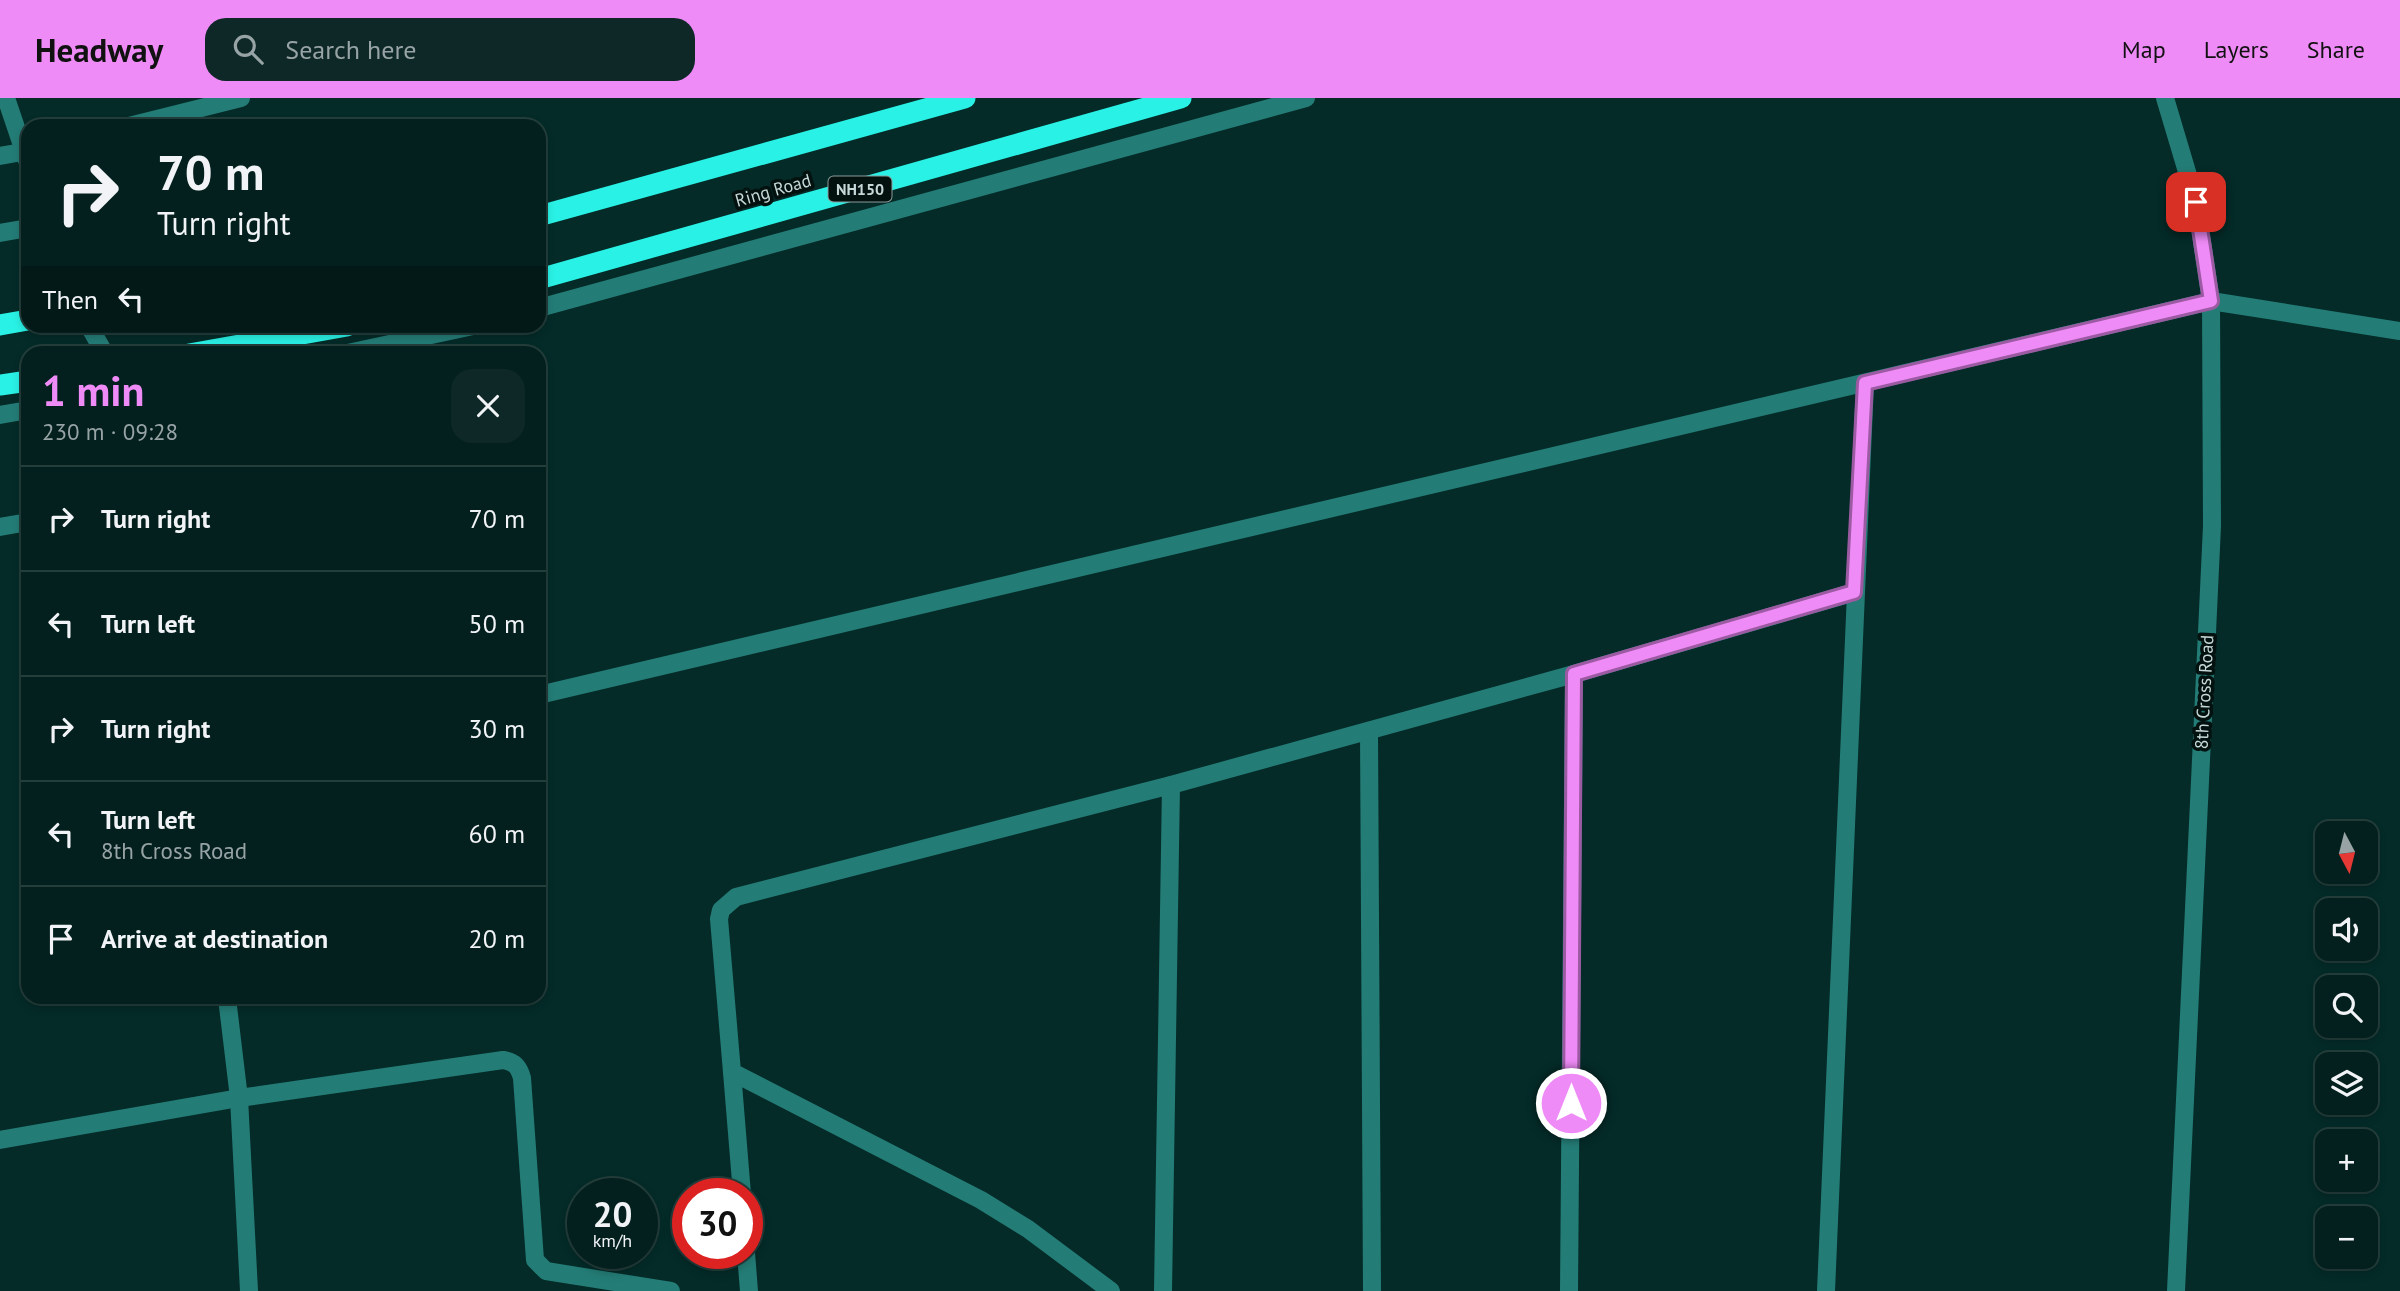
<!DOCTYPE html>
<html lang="en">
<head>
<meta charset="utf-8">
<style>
	body { margin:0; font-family:"PT Sans",sans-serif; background:#0d2827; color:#f1f3f6; height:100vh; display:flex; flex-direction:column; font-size:26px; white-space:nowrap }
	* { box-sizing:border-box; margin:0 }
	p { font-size:23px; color:#97a3a4 }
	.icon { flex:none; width:38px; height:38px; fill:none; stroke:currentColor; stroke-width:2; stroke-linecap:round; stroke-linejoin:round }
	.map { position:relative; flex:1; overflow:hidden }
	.side { position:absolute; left:21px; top:248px; width:525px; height:658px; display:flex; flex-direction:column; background:#03201e; border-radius:21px; box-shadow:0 4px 10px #0003,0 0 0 2px #243e3c }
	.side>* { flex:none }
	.hud { position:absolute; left:21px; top:21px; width:525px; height:214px; border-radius:21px; box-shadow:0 4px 10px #0003,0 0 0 2px #243e3c; background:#03201e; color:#f1f3f6; overflow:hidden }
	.needle { width:46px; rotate:173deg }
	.fabs { position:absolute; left:2315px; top:723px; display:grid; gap:14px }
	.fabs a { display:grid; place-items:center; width:63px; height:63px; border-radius:14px; background:#03201e; box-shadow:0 4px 10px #0003,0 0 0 2px #243e3c; font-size:35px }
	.speed { position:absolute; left:567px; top:1080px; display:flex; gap:14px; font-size:35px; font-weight:700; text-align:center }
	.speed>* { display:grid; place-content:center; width:91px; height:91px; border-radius:50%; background:#03201e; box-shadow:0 4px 10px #0003,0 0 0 2px #243e3c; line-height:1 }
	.speed small { font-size:18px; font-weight:400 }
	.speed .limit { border:10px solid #d22; background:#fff; color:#111 }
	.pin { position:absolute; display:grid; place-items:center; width:60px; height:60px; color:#fff; margin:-30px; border-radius:14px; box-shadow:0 4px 10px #0006 }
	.me { position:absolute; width:77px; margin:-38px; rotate:0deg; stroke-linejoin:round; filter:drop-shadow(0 0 5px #0008) }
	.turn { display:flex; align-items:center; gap:24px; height:147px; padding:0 21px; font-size:32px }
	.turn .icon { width:91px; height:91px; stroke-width:2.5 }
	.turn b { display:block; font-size:49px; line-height:60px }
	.then { display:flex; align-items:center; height:66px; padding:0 21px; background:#0003; gap:14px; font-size:26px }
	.round { display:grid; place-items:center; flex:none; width:74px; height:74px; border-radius:21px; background:#0d2827 }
	.head { display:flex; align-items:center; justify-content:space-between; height:119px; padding:0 21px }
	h1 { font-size:42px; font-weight:700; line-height:52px; color:#ef8bf7 }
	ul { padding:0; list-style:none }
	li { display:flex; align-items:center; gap:21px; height:105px; padding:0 21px; border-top:2px solid #243e3c }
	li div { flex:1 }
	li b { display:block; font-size:26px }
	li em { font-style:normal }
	header { display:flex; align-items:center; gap:42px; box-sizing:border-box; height:98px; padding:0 35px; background:#ef8bf7; color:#111 }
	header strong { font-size:33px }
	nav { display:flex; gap:38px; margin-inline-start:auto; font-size:24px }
	.search { width:490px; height:63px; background:#0d2827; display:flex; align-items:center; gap:18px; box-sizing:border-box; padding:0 24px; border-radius:21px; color:#97a3a4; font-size:26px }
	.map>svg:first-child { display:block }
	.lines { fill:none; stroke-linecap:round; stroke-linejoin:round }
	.minor { stroke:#247c76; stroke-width:18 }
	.highway { stroke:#2af1e5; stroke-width:21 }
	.route-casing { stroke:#9b5aa1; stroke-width:18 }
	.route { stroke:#ef8bf7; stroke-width:12 }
	.labels { text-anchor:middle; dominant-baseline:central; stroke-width:7; stroke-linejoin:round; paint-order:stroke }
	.shield { fill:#03110f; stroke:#8c9d9b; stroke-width:2 }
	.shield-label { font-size:16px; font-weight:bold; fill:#c6d9d7 }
	.street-label { font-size:18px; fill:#c6d9d7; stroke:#03110f }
</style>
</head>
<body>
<header>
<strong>Headway</strong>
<div class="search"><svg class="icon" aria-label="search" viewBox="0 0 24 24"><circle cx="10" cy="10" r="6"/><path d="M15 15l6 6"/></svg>Search here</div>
<nav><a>Map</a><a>Layers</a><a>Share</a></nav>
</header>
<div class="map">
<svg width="2400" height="1193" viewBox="0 0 2400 1193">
	<rect width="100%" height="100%" fill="#042b28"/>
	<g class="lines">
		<g class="minor">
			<polyline points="6,0 28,65"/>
			<polyline points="2165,0 2196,104 2211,203 2212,428 2176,1193"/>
			<polyline points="129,28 241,0"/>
			<polyline points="0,58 28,53"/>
			<polyline points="0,135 28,130"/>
			<polyline points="539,210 1306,0"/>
			<polyline points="89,228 105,256"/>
			<polyline points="343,256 473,228"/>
			<polyline points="0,317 28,312"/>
			<polyline points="0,429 28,424"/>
			<polyline points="1574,576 1855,494"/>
			<polyline points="539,597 2211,203 2400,233"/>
			<polyline points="1369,634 1372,1193"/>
			<polyline points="227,900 239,1000 249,1193"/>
			<polyline points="732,974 742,1096"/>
			<path d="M0,1042l239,-42 264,-38c12,2 16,7 19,18l13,182 11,11 125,20"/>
			<polyline points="746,1155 749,1193"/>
			<polyline points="1111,1193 1028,1131 981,1102 732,974 719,821 721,812 736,799 1171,687 1574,576 1569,1193"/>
			<polyline points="1163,1193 1171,687"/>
			<polyline points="1826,1193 1865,285"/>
		</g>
		<g class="highway">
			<polyline points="539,118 965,0"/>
			<polyline points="539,181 1181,0"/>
			<polyline points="0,227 28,222"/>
			<polyline points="189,256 347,228"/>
			<polyline points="0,287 28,283"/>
		</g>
	</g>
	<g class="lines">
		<defs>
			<polyline id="route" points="1571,1005 1574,576 1854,494 1865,285 2211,203 2196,104"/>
		</defs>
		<use href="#route" class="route-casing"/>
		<use href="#route" class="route"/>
	</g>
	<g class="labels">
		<rect class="shield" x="828.5" y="78.5" width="63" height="25" rx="5"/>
		<g class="shield-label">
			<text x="860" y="91">NH150</text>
		</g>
		<g class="street-label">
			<text transform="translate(773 92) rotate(-16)">Ring Road</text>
			<text transform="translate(2204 594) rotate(-87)">8th Cross Road</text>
		</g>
	</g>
</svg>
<div class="fabs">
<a><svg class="needle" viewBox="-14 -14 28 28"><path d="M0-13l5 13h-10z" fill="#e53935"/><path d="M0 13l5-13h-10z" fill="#97a3a4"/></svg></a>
<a><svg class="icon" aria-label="sound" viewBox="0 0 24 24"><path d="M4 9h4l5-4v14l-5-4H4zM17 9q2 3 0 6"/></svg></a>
<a><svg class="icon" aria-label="search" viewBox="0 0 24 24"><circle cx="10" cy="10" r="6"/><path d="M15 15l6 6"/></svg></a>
<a><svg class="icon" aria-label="layers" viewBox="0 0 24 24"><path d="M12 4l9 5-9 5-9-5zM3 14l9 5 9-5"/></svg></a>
<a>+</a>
<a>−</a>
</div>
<div class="speed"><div>20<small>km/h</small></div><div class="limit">30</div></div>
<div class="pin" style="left:2196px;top:104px;background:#d93025"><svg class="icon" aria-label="arrive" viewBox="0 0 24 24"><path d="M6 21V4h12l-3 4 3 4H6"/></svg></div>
<svg class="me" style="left:1571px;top:1005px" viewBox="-20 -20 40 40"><circle r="17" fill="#ef8bf7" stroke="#fff" stroke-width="3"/><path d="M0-11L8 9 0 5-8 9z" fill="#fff"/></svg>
<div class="hud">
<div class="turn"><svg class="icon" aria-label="right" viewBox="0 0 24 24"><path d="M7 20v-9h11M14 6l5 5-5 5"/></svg><div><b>70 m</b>Turn right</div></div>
<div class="then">Then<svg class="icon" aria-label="left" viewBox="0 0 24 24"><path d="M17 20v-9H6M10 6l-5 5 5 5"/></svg></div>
</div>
<section class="side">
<div class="head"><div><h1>1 min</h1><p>230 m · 09:28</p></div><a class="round"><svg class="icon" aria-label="close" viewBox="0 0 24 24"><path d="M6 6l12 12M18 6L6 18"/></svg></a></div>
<ul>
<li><svg class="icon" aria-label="right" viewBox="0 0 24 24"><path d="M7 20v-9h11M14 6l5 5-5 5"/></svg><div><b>Turn right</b></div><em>70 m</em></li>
<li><svg class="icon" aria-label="left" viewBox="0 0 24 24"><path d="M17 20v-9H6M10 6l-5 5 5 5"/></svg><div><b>Turn left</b></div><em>50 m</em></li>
<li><svg class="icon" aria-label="right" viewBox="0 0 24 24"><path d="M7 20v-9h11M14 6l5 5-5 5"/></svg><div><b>Turn right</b></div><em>30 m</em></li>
<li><svg class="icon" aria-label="left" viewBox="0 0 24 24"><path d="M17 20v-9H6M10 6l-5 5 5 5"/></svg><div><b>Turn left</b><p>8th Cross Road</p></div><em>60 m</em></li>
<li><svg class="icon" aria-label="arrive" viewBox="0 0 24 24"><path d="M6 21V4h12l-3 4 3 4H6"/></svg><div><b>Arrive at destination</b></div><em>20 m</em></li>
</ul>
</section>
</div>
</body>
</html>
